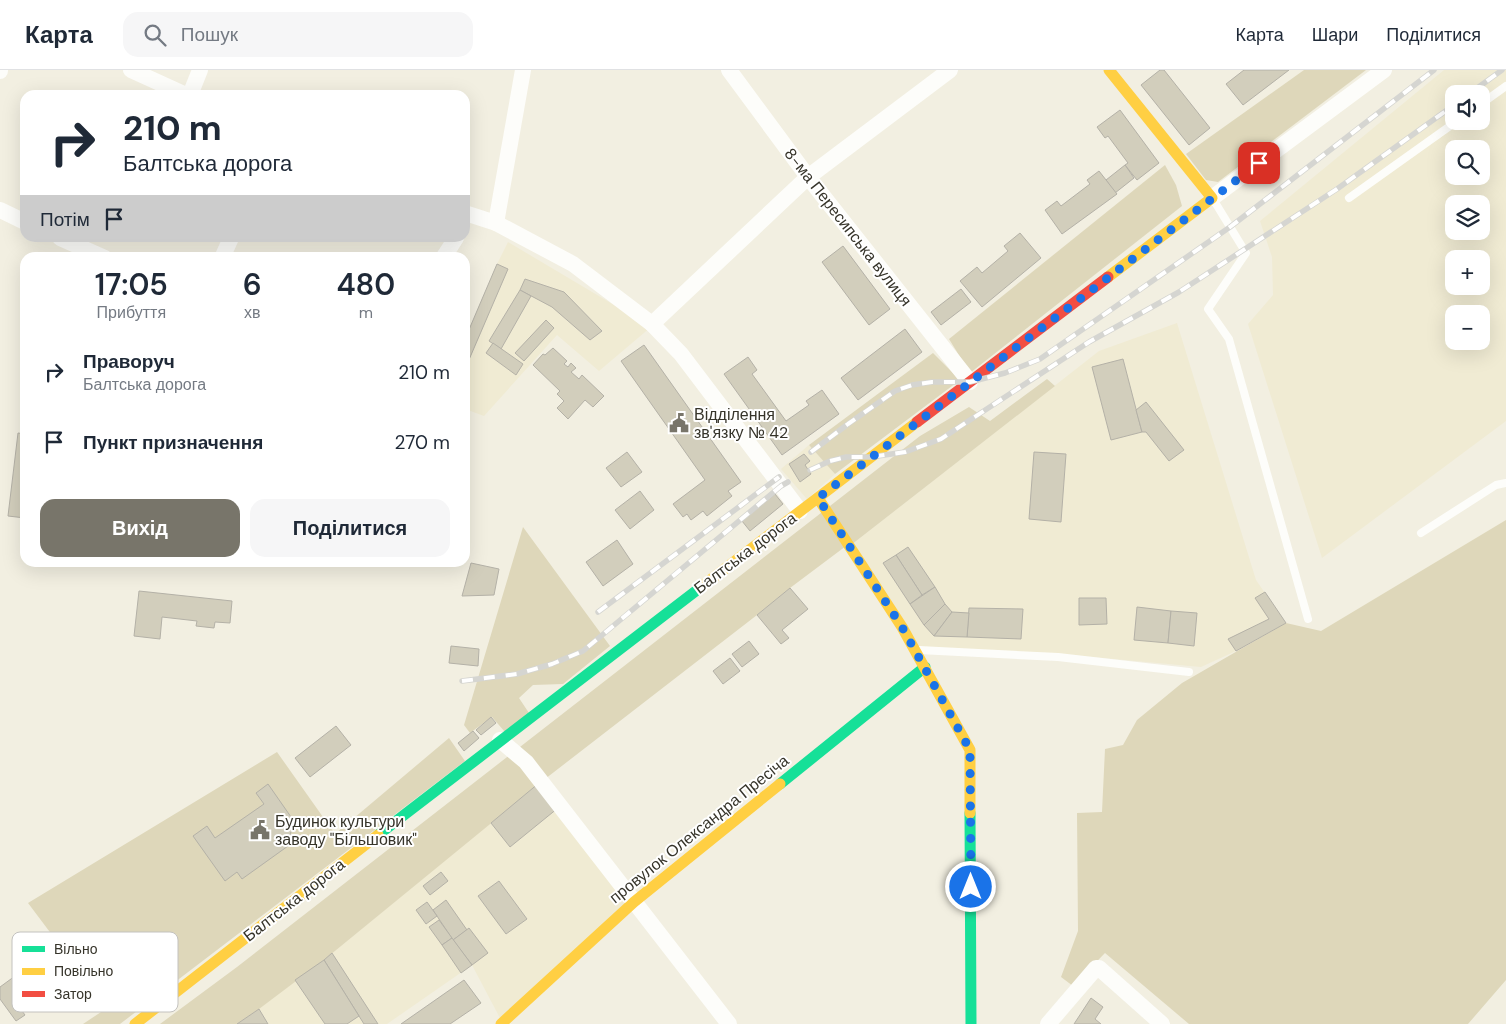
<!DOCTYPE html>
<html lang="uk">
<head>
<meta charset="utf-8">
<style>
	body { margin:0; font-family:"DM Sans",sans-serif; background:#f6f6f7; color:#1f2937; height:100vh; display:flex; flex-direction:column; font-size:19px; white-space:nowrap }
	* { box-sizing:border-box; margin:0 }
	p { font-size:16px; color:#747a83 }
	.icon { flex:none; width:28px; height:28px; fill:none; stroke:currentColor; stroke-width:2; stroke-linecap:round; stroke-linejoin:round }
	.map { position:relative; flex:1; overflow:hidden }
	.panel { position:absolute; left:20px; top:182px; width:450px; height:315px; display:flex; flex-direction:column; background:#fff; border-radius:15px; box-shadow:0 5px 20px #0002 }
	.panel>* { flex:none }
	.banner { position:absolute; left:20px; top:20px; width:450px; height:152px; border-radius:15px; box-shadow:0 5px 20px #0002; background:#fff; color:#1f2937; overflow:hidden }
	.controls { position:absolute; left:1445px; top:15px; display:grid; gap:10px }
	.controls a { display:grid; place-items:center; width:45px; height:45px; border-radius:10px; background:#fff; box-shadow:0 5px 20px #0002; font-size:25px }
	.pin { position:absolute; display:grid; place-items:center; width:42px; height:42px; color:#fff; margin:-21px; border-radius:10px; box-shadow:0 2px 8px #0006 }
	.me { position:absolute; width:55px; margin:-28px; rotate:0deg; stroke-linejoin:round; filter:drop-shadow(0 0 4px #0008) }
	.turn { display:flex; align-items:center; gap:18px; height:105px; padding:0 20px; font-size:22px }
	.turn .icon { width:65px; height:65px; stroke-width:2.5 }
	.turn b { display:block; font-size:35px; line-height:42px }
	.then { display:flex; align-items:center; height:48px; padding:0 20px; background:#0003; gap:10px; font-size:19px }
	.eta { display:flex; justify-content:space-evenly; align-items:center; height:85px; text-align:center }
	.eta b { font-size:30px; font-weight:600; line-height:35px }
	.primary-button { display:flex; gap:10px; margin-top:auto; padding:10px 20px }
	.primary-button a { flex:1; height:58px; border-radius:15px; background:#78756a; color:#fff; font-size:20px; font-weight:600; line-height:58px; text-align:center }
	.primary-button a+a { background:#f6f6f7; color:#1f2937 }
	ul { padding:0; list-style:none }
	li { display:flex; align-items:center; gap:15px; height:70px; padding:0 20px }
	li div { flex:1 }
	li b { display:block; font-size:19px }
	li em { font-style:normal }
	header { display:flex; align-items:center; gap:30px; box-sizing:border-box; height:70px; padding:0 25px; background:#fff; border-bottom:1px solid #e0e1e3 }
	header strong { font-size:24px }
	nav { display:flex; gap:28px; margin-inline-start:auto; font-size:18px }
	.search { width:350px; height:45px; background:#f6f6f7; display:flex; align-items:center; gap:12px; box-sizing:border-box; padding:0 18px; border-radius:15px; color:#747a83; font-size:19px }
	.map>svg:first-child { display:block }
	.built { fill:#f0ebd3; fill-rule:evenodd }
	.green { fill:#ded7ba }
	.building { fill:#d2cebc; stroke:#b4b1a7 }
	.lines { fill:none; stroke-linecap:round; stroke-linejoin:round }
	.lane { stroke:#fdfdfa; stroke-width:8 }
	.street { stroke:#fdfdfa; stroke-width:16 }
	.fast { stroke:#16e098; stroke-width:11 }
	.slow { stroke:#ffcf43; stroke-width:11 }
	.jam { stroke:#f24e42; stroke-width:11 }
	.rail-casing { stroke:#d5d5d1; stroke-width:5.5 }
	.rail { stroke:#fff; stroke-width:4; stroke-dasharray:11; stroke-linecap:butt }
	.route { stroke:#1a73e8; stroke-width:9; stroke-dasharray:0 16.2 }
	.labels { text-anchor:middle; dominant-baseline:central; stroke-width:4; stroke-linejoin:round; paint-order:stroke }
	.street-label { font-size:16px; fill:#36342a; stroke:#fff }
	.poi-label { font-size:16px; fill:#36342a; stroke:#fff; text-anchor:start }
	.key { fill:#fff; stroke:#c3c2bf; stroke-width:1 }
	.key-label { font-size:14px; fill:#36342a }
</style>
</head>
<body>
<header>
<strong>Карта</strong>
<div class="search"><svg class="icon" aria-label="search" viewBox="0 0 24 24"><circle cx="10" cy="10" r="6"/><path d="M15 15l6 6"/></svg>Пошук</div>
<nav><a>Карта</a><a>Шари</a><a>Поділитися</a></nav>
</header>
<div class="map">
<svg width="1506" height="954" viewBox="0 0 1506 954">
	<rect width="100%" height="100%" fill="#f2efe1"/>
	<g class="built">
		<path d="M1444,0h62v351l-184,137 -74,-234 25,-29 -1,-38 -12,-36zM1454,24h27v27h-27zM1454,79h27v27h-27zM1454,134h27v27h-27zM1454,189h27v27h-27zM1454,244h27v27h-27z"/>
		<polygon points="508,172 651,257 599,301 557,265 484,346 465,339 465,269 497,194"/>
		<polygon points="1177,253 1256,510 1286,553 1236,581 1201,597 1059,584 916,577 851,475 1099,281"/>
		<polygon points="809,375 835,404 807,429 781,399"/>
		<polygon points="539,713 630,833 501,950 472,895 387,954 237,954 324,890"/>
	</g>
	<g class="green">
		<polygon points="1304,0 1366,0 1218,112 1206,110 1186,84"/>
		<polygon points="1165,95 1176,115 1182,136 970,303 949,269"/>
		<polygon points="933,283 960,310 835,404 809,375"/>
		<polygon points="1047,309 1055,316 851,475 846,476 790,518 757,545 545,709 324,890 259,939 237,954 160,954 237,897 920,366 969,337 990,351"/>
		<polygon points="1506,450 1506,910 1468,954 1189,954 1105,883 1073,916 1061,907 1078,861 1077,743 1102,742 1105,679 1123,675 1137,650 1182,613 1286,553 1321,561"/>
		<polygon points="523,457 610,576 563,614 533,615 519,628 529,643 505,662 492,647 470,663 464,655"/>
		<polygon points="449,668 465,691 120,954 83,954 107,938 28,833 277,682 335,764"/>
	</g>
	<g class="building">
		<polygon points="1160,0 1164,0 1210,58 1189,75 1141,15"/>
		<polygon points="1244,0 1289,0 1243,35 1226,14"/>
		<polygon points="1120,40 1159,93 1137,110 1125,95 1128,93 1108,66 1105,68 1097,57"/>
		<polygon points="1125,95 1134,108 1115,123 1106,110"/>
		<polygon points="1099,101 1117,124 1062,164 1045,140 1057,131 1061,136 1090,114 1087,110"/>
		<polygon points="1020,163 1041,188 982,237 960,211 977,197 982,203 1008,181 1004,176"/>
		<polygon points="843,176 890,239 869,255 822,192"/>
		<polygon points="497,194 508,199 465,299 465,269"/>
		<polygon points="525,209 564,222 602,261 590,270 552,237 520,220"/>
		<polygon points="961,219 971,232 941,255 931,242"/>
		<polygon points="520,220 531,226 501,279 489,271"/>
		<polygon points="546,250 554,258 524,291 515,283"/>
		<polygon points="905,259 922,282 858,330 841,308"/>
		<polygon points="493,273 523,294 516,305 486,283"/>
		<polygon points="644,275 741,412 728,421 732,426 707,446 703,441 691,450 687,444 683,447 673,434 705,410 621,291"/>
		<polygon points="553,278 567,291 564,294 568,297 571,293 576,298 571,302 579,309 582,305 604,326 593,337 585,330 568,349 557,338 564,331 557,324 560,321 533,295 543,284 545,285"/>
		<polygon points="748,287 757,300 752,304 786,351 809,335 806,331 822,320 839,344 782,385 724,304"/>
		<polygon points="1123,289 1142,362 1111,370 1092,297"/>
		<polygon points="1146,332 1184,380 1169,391 1146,362 1142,362 1136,340"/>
		<polygon points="18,363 25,364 25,448 8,446"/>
		<polygon points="627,382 642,402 621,417 606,398"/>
		<polygon points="1034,382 1066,384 1061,452 1029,449"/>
		<polygon points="804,384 810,391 805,395 811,404 800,412 789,394"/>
		<polygon points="640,421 654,440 630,459 615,440"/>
		<polygon points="775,424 783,434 750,461 742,451"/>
		<polygon points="617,470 633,494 603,516 586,492"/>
		<polygon points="908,477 935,517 922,525 896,485"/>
		<polygon points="896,485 922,525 910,534 883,493"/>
		<polygon points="471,493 499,499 494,525 462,526"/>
		<polygon points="935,517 945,534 924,555 910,534"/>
		<polygon points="790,518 808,539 782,560 789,568 781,574 757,545"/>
		<polygon points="139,521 232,531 230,553 215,552 214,558 196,556 197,551 162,547 160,569 134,566"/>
		<polygon points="1265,522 1286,553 1236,581 1228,569 1269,549 1255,528"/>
		<polygon points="1079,528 1106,528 1107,554 1079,555"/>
		<polygon points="945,534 952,542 934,566 924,555"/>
		<polygon points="1137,537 1171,541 1168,573 1134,570"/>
		<polygon points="969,538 1023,539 1021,569 967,567"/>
		<polygon points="1171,541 1197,543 1194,576 1168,573"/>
		<polygon points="952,542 969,543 967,567 934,566"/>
		<polygon points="749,571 759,584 742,597 732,584"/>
		<polygon points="451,576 479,579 478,596 449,593"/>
		<polygon points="730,588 740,601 723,614 713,601"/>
		<polygon points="491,647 496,653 481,665 476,660"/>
		<polygon points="336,656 351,675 310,707 295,688"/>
		<polygon points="473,661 479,668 464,681 458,673"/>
		<polygon points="539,713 558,738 510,777 491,753"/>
		<polygon points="268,714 298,757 290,763 295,771 242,809 237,802 225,811 193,766 207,756 215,768 264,734 256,723"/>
		<polygon points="441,802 448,811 430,825 423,816"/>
		<polygon points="499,811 527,849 506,864 478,826"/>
		<polygon points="446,830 467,860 453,870 433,840"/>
		<polygon points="427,832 437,846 426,854 416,840"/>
		<polygon points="439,850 452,868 442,875 429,857"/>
		<polygon points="469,858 488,883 472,895 453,870"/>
		<polygon points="452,868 472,895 461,903 442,875"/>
		<polygon points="52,879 71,905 22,941 25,945 16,951 0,929 0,917"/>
		<polygon points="332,883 378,954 364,954 324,890"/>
		<polygon points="324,890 359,946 347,954 325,954 295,910"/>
		<polygon points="464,910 481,933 450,954 401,954"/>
		<polygon points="1091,928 1103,937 1095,949 1101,954 1074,954"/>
		<polygon points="259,939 268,954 237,954"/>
	</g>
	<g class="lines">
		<g class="lane">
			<polyline points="1481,34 1506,16"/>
			<polyline points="1349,128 1457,51"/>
			<polyline points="1213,129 1246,183 1208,239 1229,269 1308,549"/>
			<polyline points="1421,463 1496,415 1506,413"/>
			<polyline points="919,580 1058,587 1189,602"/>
		</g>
		<g class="street">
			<polyline points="131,0 186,25"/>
			<polyline points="729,0 808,107 970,312"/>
			<polyline points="0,1 0,0"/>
			<polyline points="190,25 200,0"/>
			<polyline points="1212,128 1384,0"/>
			<polyline points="0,140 25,152"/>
			<polyline points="465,143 496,153 573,194 652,254 681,284 800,441"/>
			<polyline points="496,153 523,0"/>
			<polyline points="60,168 105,188"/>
			<polyline points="222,188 231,168"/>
			<polyline points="443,188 456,168"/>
			<polyline points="652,254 808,107 950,0"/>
			<polyline points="500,670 526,692 729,954"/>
			<polyline points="1048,954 1096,898 1099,898 1162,954"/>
		</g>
		<g class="fast">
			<polyline points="780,714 925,597"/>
			<polyline points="970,743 971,954"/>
			<polyline points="378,765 701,517"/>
		</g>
		<g class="slow">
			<polyline points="1108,207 1212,128 1109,0"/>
			<polyline points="818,428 902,557 970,680 970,743"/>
			<polyline points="701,517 917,352"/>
			<polyline points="135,954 378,765"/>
			<polyline points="501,954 634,832 780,714"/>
		</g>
		<polyline class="jam" points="917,352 1108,207"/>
		<defs>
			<g id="rail">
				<polyline points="1469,24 1502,0"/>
				<polyline points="811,382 848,354 895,321 912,315 932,312 970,312 1005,303 1040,289 1230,157 1434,0"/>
				<polyline points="810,400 830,391 846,387 871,387 905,382 941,369 1089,272 1179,222 1337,119 1454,35"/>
				<polyline points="598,542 779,407"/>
				<polyline points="462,611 517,604 552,594 583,581 781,416 788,412"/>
			</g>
		</defs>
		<use href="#rail" class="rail-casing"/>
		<use href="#rail" class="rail"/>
	</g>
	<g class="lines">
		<polyline class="route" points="971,817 970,680 902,557 818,428 1259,93"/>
	</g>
	<defs>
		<symbol id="civic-bare" viewBox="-9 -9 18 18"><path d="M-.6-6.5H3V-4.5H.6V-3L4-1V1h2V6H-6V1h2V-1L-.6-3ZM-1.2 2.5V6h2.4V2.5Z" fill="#78756a" stroke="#fff" stroke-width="2.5" paint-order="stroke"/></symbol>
	</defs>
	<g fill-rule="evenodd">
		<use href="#civic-bare" x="665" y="339" width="28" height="28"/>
		<use href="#civic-bare" x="246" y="746" width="28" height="28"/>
	</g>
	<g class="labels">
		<g class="street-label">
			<text transform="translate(848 157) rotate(52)">8-ма Пересипська вулиця</text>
			<text transform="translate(745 483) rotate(-37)">Балтська дорога</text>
			<text transform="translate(699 759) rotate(-39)">провулок Олександра Пресіча</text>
			<text transform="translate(294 830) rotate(-38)">Балтська дорога</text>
		</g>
		<g class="poi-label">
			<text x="694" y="344">Відділення<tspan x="694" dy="18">зв'язку № 42</tspan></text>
			<text x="275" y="751">Будинок культури<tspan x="275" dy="18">заводу "Більшовик"</tspan></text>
		</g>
	</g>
	<rect x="12" y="862" width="166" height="80" rx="8" class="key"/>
	<rect x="22" y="876" width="23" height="6" fill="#16e098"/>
	<rect x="22" y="898" width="23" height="7" fill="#ffcf43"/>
	<rect x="22" y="921" width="23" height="6" fill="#f24e42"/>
	<g class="key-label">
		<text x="54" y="884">Вільно</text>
		<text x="54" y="906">Повільно</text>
		<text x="54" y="929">Затор</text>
	</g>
</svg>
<div class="controls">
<a><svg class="icon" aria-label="sound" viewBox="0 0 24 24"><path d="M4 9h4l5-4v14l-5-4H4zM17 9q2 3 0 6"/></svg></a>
<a><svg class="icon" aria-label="search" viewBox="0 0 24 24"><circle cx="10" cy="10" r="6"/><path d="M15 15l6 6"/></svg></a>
<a><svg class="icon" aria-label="layers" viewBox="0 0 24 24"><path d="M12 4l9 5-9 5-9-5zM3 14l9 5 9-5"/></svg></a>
<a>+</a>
<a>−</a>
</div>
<div class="pin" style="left:1259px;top:93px;background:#d93025"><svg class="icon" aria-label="arrive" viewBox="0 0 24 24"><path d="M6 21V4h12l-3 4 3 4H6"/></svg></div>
<svg class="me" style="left:971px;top:817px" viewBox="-20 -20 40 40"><circle r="17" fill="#1a73e8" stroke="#fff" stroke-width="3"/><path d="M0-11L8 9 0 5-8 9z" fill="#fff"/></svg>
<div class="banner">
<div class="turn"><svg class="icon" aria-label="right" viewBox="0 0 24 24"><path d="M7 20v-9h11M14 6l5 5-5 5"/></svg><div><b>210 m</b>Балтська дорога</div></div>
<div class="then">Потім<svg class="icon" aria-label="arrive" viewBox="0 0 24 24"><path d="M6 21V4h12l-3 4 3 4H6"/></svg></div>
</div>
<section class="panel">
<div class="eta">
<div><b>17:05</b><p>Прибуття</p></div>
<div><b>6</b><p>хв</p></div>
<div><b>480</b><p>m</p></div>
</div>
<ul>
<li><svg class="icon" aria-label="right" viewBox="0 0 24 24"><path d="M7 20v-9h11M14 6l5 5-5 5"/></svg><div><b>Праворуч</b><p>Балтська дорога</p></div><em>210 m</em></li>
<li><svg class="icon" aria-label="arrive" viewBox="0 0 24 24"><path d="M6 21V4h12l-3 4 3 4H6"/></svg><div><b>Пункт призначення</b></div><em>270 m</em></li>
</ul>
<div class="primary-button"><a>Вихід</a><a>Поділитися</a></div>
</section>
</div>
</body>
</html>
